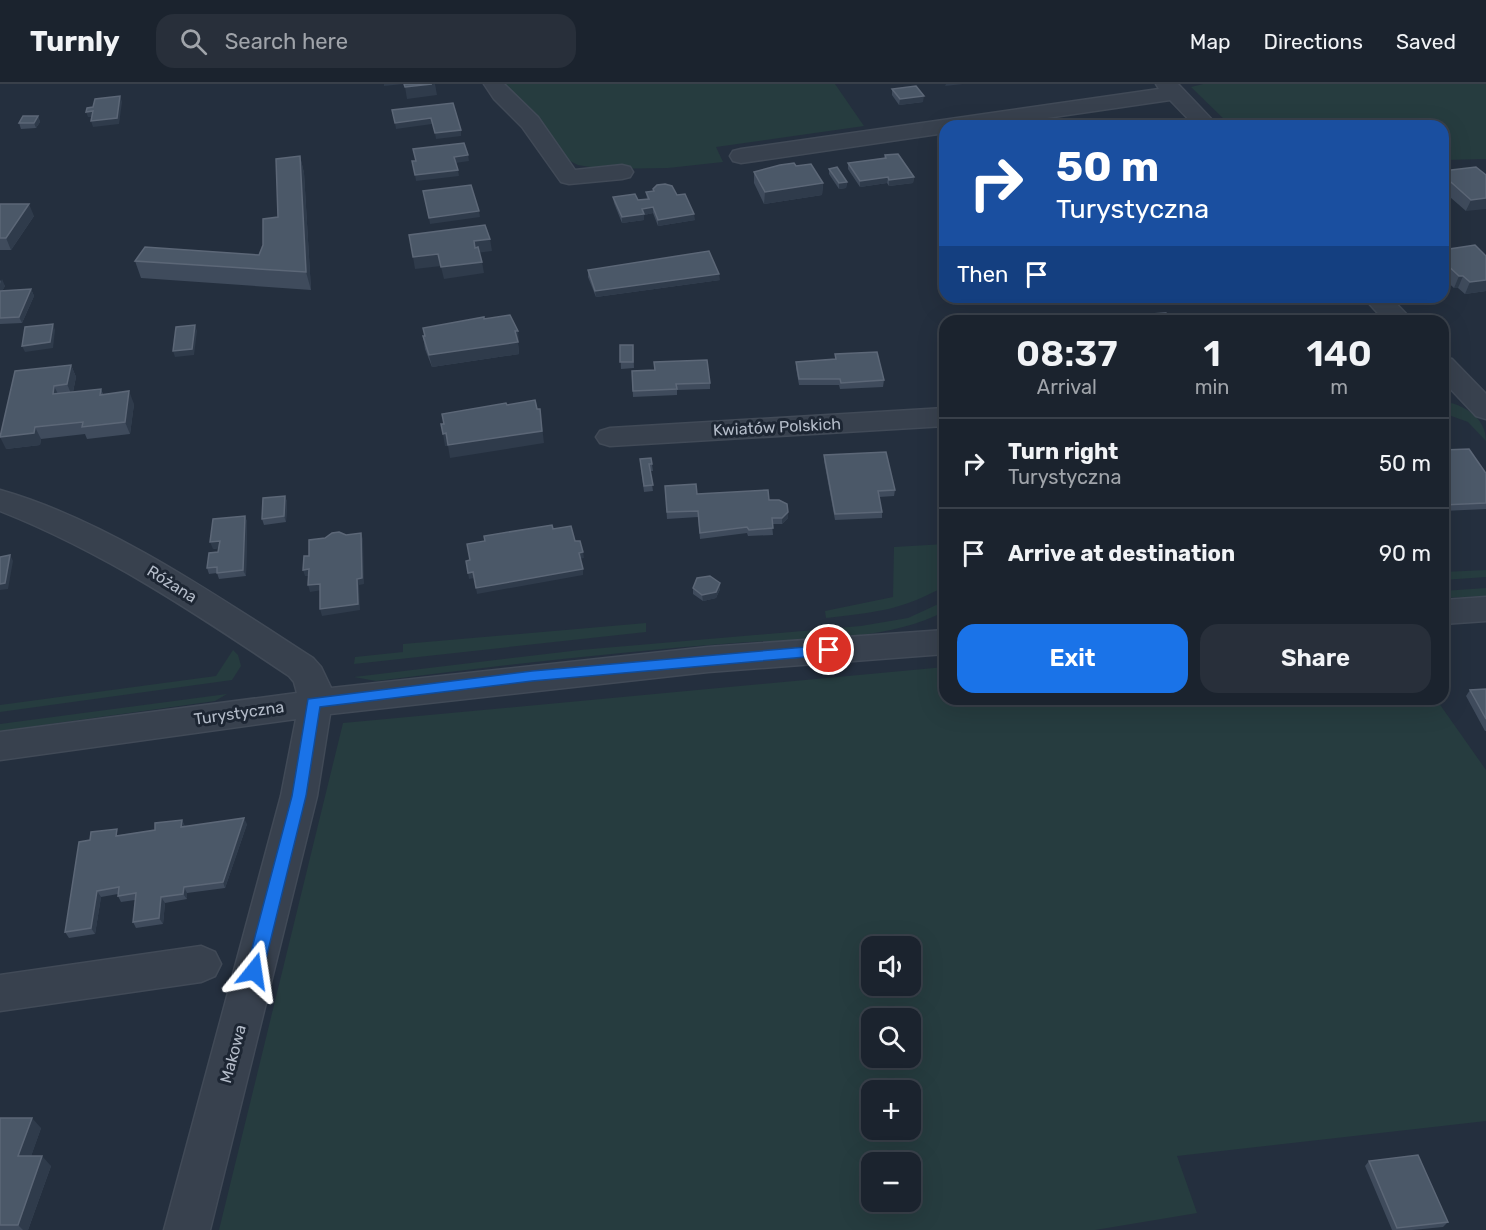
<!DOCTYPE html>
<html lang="en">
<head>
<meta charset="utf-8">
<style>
	body { margin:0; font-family:Rubik,sans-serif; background:#282f3a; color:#f1f3f6; height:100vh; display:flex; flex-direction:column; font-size:22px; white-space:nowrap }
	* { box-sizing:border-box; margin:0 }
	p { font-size:20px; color:#a0a4aa }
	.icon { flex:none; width:33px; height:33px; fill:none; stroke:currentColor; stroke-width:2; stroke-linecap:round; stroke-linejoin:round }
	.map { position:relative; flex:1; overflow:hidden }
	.sheet { position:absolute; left:939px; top:231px; width:510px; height:390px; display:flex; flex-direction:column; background:#1b232e; border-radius:18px; box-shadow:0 6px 24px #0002,0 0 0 2px #39404a }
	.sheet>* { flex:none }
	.banner { position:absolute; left:939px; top:36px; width:510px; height:183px; border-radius:18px; box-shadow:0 6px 24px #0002,0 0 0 2px #39404a; background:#1a4fa0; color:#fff; overflow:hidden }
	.controls { position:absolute; left:861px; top:852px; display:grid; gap:12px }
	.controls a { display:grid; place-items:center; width:60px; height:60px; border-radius:12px; background:#1b232e; box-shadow:0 6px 24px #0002,0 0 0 2px #39404a; font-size:30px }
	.pin { position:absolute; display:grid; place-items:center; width:51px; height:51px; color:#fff; margin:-26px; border:3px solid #fff; border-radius:50%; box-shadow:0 2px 6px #0007 }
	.me { position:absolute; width:66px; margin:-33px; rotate:15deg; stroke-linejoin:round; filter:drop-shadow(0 0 4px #0008) }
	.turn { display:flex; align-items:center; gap:21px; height:126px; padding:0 18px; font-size:27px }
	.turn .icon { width:78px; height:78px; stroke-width:2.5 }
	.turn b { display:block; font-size:42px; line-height:51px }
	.then { display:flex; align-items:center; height:57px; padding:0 18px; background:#0003; gap:12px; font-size:22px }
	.eta { display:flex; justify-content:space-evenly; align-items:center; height:102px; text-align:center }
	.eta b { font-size:36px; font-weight:600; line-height:42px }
	.action { display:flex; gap:12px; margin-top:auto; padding:12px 18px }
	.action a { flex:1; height:69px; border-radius:18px; background:#1a73e8; color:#fff; font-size:24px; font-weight:600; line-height:69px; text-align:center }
	.action a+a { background:#282f3a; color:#f1f3f6 }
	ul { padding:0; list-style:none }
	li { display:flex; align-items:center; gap:18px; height:90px; padding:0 18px; border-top:2px solid #39404a }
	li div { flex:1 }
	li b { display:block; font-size:22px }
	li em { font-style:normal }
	header { display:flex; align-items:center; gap:36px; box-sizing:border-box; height:84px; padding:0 30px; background:#1b232e; border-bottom:2px solid #39404a }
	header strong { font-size:28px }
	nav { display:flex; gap:33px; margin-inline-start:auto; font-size:21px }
	.search { width:420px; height:54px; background:#282f3a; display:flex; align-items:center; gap:15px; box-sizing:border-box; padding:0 21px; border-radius:18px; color:#a0a4aa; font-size:22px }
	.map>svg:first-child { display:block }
	.green { fill:#263c3f; fill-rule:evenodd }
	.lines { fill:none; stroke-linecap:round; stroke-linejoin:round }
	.minor-casing { stroke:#414a57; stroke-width:3 }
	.minor { fill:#38414e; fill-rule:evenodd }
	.wall { fill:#3f4b5c }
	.shaded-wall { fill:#2f3b4b }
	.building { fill:#4b5868; stroke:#5c6777; stroke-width:1.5 }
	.route { fill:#1a73e8; stroke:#114b97; stroke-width:1.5 }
	.labels { text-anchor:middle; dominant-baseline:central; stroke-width:6; stroke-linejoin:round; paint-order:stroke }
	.street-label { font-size:16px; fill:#b4bcc9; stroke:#1d2633 }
</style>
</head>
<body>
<header>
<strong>Turnly</strong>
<div class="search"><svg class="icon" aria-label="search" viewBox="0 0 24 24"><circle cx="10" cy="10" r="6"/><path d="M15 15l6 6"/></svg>Search here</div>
<nav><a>Map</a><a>Directions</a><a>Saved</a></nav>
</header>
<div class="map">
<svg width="1486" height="1146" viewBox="0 0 1486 1146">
	<rect width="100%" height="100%" fill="#242f3e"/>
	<g class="green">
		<polygon points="501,0 835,0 864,42 716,63 723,78 668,84 602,85 578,81 568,76"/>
		<polygon points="1203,0 1486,0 1486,75 1443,76 1443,42 1231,42 1191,3"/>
		<path d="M1443,317c21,4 43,16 43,40l-18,-19 -25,-9z"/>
		<path d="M945,460v42c-45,25 -69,26 -119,32l-1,-7 68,-14 1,-50z"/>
		<polygon points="1486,486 1486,493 1443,496 1443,488"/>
		<polygon points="1486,504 1486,512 1443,514 1443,507"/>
		<path d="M945,517v10c-60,32 -144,27 -210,32 -120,9 -240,23 -359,38l-22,-4 226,-27 281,-24 47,-8z"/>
		<polygon points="646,539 646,548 354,580 355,573 403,568 403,560"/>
		<polygon points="233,566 238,571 241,582 232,596 0,628 0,621 216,592"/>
		<path d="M945,583v32h491l50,71v351l-309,35 20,57 -102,17h-876l124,-507zM872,862h38v40h-38zM910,934v40h-38v-40zM910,1006v40h-38v-40zM910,1078v40h-38v-40z"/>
		<polygon points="227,610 215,617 0,647 0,640"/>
	</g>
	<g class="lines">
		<defs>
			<g id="minor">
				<polygon points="484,0 504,0 538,33 575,86 622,81 630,83 633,88 630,93 622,95 569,100 561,98 522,43 494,15"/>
				<polygon points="1156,0 1178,0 1218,42 1195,42 1170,16 992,42 945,42 945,49 741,79 733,77 730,72 733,67 741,65 1159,5"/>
				<polygon points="1363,213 1390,213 1413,237 1385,237"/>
				<polygon points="1443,273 1452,275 1486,310 1486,335 1476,332 1443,297"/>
				<polygon points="945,324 945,342 610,362 600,359 596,353 600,347 610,344"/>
				<path d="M0,406c107,30 220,108 313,168l8,9 10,21 377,-41 237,-17v24l-237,18 -378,42 -13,82 -107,434h-46l117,-434 15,-77 -296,41v-28l297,-39 -3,-11 -5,-6c-92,-62 -185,-124 -289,-165z"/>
				<polygon points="1486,513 1486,537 1443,540 1443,516"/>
				<polygon points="201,862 215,868 221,880 215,892 201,898 0,927 0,891"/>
			</g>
		</defs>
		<use href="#minor" class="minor-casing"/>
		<use href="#minor" class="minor"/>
	</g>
	<g class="wall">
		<polygon points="892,5 923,18 899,21 892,11"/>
		<polygon points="38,32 40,38 36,44 21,45 19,39"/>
		<polygon points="885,71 914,93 913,99 889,102 887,99 860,103 848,85 848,79 884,74"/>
		<polygon points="300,72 304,89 311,206 141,194 135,177 259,171 278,133"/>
		<polygon points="796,82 823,99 822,111 764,120 754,99 754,88"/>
		<polygon points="829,85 847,98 846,104 839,105 829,90"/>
		<polygon points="1443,87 1486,91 1466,127 1443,107"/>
		<polygon points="653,105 677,111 695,136 658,142 653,129 644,131 644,136 622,139 614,119 613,113 638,116 647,115 646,108 653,107"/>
		<polygon points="0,120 34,132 11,166 0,166"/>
		<polygon points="1443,166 1486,172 1486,207 1465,210 1458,204 1454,204 1443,194"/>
		<polygon points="588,186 720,196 596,213 588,193"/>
		<polygon points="0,196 5,202 2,207 31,205 34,212 22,239 0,240"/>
		<polygon points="1152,230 1170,237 1151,237"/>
		<polygon points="484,235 519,259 518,259 519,270 432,283 425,265 423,252"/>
		<polygon points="620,261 633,261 634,284 621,285"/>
		<polygon points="941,262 945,262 945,285 940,269"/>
		<polygon points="835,270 884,296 883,303 840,305 839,301 799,301 796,284 796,278 835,275"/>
		<polygon points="71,281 76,293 73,308 101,305 103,310 134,320 130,350 87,355 85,350 41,355 40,361 6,365"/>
		<polygon points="632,287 710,299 710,305 677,306 677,311 633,313"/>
		<polygon points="1443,366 1486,389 1486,425 1443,427"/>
		<polygon points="824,371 895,406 894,412 879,413 882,428 882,434 835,436 824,377"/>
		<polygon points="651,374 653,387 650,387 653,407 644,408 640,375"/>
		<polygon points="665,402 697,410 769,416 788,434 782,440 772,440 773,451 748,452 747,449 700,455 698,433 667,435"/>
		<polygon points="285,412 287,418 286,438 264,441 262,435"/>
		<polygon points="245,432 247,438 246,492 219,495 217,489 209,490 207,484 218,468 219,464 213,465"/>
		<polygon points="693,504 720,505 716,514 703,517 693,510"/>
		<polygon points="1486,605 1486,647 1485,647 1466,612 1470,606"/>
		<polygon points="182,736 185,743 247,740 225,804 187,809 187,815 165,819 163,840 136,844 133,838 135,816 121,818 118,812 118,810 101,813 95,850 69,854 65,848 120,751 155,746"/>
		<polygon points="0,1034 41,1044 31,1072 51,1082 28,1146 0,1146"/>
		<polygon points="1369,1077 1448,1138 1443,1143 1412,1146 1392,1146 1365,1082"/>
	</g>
	<g class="shaded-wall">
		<polygon points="384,0 403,0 384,2"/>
		<polygon points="435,0 437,11 407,15 405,3"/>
		<polygon points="946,0 963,0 945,2"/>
		<polygon points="120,12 122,18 119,40 93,43 91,37"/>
		<polygon points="924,12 923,18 899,21 900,15"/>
		<polygon points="93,27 95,33 88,33 86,28"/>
		<polygon points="38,32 40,38 36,44 34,39"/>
		<polygon points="431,34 432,40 396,45 395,39"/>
		<polygon points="461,46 461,52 436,55 435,49"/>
		<polygon points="468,71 469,77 455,79 454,73"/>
		<polygon points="300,72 304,89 311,206 306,188"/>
		<polygon points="458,86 459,92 416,97 415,91"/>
		<polygon points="888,93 887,99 860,103 860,97"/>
		<polygon points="914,93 913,99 889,102 889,96"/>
		<polygon points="847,98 846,104 839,105 839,99"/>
		<polygon points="823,99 822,111 764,120 765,108"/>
		<polygon points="1486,114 1486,125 1466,127 1471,116"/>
		<polygon points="29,120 34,132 11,166 6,154"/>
		<polygon points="653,123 653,129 644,131 644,136 622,139 622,133 642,125"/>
		<polygon points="479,127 480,133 430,140 429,134"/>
		<polygon points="694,130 695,136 658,142 658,136"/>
		<polygon points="490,155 492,167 476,169 474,157"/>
		<polygon points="438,170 441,182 415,185 413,173"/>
		<polygon points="482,178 484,189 444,195 441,183"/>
		<polygon points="719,190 720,196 596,213 595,207"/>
		<polygon points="1459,192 1463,192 1458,204 1454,204"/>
		<polygon points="2,195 5,202 0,211 0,200"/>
		<polygon points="1486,196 1486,207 1465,210 1470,198"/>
		<polygon points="31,205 34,212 22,239 19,233"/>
		<polygon points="53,240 55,246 53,264 25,268 22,262"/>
		<polygon points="195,241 197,247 194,271 175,273 173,267"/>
		<polygon points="518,247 519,259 518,259 519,270 432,283 429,271"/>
		<polygon points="71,281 76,293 72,312 67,300"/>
		<polygon points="54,302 60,314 53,310"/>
		<polygon points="129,307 134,320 130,350 125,338"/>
		<polygon points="540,325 544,359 450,374 448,362 445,362 443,350"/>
		<polygon points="35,343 41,355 40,361 6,365 0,353"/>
		<polygon points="285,412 287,418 286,438 284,432"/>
		<polygon points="788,428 788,434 782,440 782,434"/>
		<polygon points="245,432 247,438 246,492 243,486"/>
		<polygon points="361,449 363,455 364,500 359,501 360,526 322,532 320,525 357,495"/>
		<polygon points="220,457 222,463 213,465 210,458"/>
		<polygon points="583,468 584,474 579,475 579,469"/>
		<polygon points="10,471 13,477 8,505 0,506 0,500"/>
		<polygon points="309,485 311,492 305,492 303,486"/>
		<polygon points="583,485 583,491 477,510 476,504"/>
		<polygon points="473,488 474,494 469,495 468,489"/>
		<polygon points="720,499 720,505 716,514 703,517 702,511"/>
		<polygon points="320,500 322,506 310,508 308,501"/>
		<polygon points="244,734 247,740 225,804 223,798"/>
		<polygon points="182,736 185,742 184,749 181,743"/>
		<polygon points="184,803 187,809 187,815 183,810"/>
		<polygon points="97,807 101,813 95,850 91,844"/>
		<polygon points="161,813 165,819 163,840 159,834"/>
		<polygon points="32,1034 41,1044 28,1081 18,1072"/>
		<polygon points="42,1072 51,1082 28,1146 23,1146 18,1141"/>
	</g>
	<g class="building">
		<polygon points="404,0 432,0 405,3"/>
		<polygon points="916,2 924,12 900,15 892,5"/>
		<polygon points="120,12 117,34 91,37 93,27 86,28 87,24 93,23 95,15"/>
		<polygon points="453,19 461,46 435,49 431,34 395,39 392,26"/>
		<polygon points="23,32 38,32 34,39 19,39"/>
		<polygon points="464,59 468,71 454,73 458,86 415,91 412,77 416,77 413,65"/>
		<polygon points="898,70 914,93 889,96 888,93 860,97 848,79 886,74 885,71"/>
		<polygon points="300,72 306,188 135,177 145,163 259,171 263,161 263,135 278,133 276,75"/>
		<polygon points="794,79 796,82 811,80 823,99 765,108 754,88 780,81"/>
		<polygon points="837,83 847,98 839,99 829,85"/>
		<polygon points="1476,83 1486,91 1486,114 1471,116 1443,91 1443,87"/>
		<polygon points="665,100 672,102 677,111 685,110 694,130 658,136 653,123 642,125 644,130 622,133 613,113 635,110 638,116 649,115 646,108 654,107 653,105 657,101"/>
		<polygon points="471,101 479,127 429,134 423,107"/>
		<polygon points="0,120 29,120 6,154 0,154"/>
		<polygon points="485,141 490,155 474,157 475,164 478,163 482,178 441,183 438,170 413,173 409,151"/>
		<polygon points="1475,161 1486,172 1486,196 1470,198 1463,192 1459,192 1443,177 1443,173 1445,173 1443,172 1443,166"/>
		<polygon points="709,167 719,190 595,207 588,186"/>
		<polygon points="31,205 19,233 0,234 0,207"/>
		<polygon points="1166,229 1170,237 1156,237 1152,230"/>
		<polygon points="510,231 518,247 515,247 518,258 429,271 423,252 425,252 423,244 484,233 484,235"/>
		<polygon points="53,240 50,258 22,262 25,243"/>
		<polygon points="195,241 192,265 173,267 176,243"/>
		<rect x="620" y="261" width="13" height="17"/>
		<polygon points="941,262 945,262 945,276"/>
		<polygon points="877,268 884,296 841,299 840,295 799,295 796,278 836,275 835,270"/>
		<polygon points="707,276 710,299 676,300 677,305 633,307 632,287 655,286 654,278"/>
		<polygon points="71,281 67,300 54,302 53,310 101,305 100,311 129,307 125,338 82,343 83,338 35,343 34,349 0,353 15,287"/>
		<polygon points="535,316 537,325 540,325 542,347 448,361 446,349 443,350 441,340 444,340 442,330 506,319 507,321"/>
		<polygon points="1469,365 1485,388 1486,389 1486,419 1443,421 1443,366"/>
		<polygon points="886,368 895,406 878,407 882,428 835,430 824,371"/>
		<polygon points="651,374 652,380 649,380 653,401 644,402 640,375"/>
		<polygon points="696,400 697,410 768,406 769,416 779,416 787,420 788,428 782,434 772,434 773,444 749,446 747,443 700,449 698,427 667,428 665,402"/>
		<polygon points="285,412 284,432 262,435 263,414"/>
		<polygon points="245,432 243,486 217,489 217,483 207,484 209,469 218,468 220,457 210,458 213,435"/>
		<polygon points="552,441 553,445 571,442 575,457 580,457 583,468 579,469 583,485 476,504 473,488 468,489 466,477 470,476 467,460 485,457 484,452"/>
		<polygon points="339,448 346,451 361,449 362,494 357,495 358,520 320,525 320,500 308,501 309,485 303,486 304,472 309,472 309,456 325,454 332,449"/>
		<polygon points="10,471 5,499 0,500 0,473"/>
		<polygon points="710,492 720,499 716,508 702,511 693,504 697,494"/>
		<polygon points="1486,605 1486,635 1470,606"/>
		<polygon points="244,734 223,798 184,803 183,810 161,813 159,834 133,838 136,809 118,812 119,803 97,807 91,844 65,848 79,758 90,756 91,748 117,745 116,752 155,746 155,739 182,736 181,743"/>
		<polygon points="0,1034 32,1034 18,1072 42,1072 18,1141 0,1141"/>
		<polygon points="1418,1071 1448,1138 1397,1144 1369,1077"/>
	</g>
	<polygon class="route" points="829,561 835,566 829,571 532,597 320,623 306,712 263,887 260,892 254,894 249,892 246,887 292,712 308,615 532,587"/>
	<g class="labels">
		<g class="street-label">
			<text transform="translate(777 343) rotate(-3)">Kwiatów Polskich</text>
			<text transform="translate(172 500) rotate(32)">Różana</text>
			<text transform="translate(239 629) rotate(-8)">Turystyczna</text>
			<text transform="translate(233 970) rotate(-75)">Makowa</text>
		</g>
	</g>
</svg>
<div class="controls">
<a><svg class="icon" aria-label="sound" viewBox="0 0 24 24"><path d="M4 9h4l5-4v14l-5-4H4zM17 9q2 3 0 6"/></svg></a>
<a><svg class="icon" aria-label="search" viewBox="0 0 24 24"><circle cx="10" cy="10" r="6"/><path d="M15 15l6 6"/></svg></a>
<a>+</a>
<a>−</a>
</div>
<div class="pin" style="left:829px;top:566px;background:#d93025"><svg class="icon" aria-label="arrive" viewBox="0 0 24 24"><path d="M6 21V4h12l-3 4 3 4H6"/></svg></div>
<svg class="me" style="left:254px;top:887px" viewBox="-20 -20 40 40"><path d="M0-17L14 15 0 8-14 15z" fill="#1a73e8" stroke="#fff" stroke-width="4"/></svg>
<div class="banner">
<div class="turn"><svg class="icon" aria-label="right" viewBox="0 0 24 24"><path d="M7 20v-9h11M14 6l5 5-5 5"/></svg><div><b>50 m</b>Turystyczna</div></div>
<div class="then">Then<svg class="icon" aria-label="arrive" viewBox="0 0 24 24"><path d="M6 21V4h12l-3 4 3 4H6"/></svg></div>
</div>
<section class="sheet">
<div class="eta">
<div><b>08:37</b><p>Arrival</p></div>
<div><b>1</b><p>min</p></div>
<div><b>140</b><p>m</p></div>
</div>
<ul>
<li><svg class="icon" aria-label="right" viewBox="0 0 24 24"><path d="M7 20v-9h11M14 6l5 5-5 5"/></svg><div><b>Turn right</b><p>Turystyczna</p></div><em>50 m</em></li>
<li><svg class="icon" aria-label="arrive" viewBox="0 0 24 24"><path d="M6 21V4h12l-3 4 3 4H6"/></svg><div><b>Arrive at destination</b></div><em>90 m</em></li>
</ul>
<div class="action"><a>Exit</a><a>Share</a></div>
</section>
</div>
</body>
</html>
